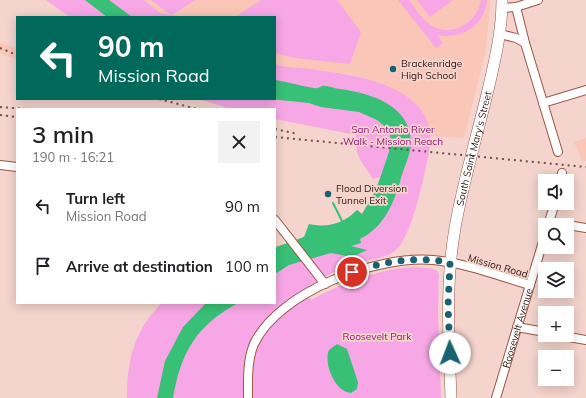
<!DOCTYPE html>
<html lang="en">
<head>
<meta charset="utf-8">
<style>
	body { margin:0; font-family:Mulish,sans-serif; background:#f2f2f2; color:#202124; height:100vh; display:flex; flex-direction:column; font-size:15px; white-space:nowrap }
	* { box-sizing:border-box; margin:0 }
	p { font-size:13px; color:#757577 }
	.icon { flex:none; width:22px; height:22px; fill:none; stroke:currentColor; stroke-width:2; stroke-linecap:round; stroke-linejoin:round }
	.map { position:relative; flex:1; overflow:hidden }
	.panel { position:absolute; left:16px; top:108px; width:260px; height:196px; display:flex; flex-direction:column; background:#fff; border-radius:0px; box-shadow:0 2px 10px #0003 }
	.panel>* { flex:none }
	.banner { position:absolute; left:16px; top:16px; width:260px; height:84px; border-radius:0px; box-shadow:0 2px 10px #0003; background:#00695c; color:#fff; overflow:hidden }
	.tools { position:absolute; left:538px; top:174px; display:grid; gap:8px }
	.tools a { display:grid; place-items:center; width:36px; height:36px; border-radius:0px; background:#fff; box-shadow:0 2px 10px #0003; font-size:20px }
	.pin { position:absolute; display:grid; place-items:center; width:34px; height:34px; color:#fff; margin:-17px; border:2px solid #fff; border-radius:50%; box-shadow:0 1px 4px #0007 }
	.me { position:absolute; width:44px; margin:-22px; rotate:358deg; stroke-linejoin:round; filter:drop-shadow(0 0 3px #0008) }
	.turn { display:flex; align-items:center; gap:14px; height:84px; padding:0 16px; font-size:18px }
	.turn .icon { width:52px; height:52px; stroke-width:2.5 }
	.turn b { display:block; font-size:28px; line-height:34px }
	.round { display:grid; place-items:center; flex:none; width:42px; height:42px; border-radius:0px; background:#f2f2f2 }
	.headline { display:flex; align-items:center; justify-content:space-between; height:68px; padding:0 16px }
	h1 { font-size:24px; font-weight:600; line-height:30px }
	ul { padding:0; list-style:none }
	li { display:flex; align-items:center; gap:12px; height:60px; padding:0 16px }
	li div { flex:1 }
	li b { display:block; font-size:15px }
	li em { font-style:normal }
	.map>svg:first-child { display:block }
	.built { fill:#f9c6b8 }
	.green { fill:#f7a7e5 }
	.water { fill:#38c077 }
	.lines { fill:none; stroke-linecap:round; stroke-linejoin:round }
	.stream { stroke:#38c077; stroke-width:2 }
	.minor-casing { stroke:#9a5746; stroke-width:10 }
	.secondary-casing { stroke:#9a5746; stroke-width:12 }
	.minor { stroke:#fff; stroke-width:8 }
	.secondary { stroke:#fff; stroke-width:11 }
	.rail { stroke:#6e514a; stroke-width:2; stroke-dasharray:2 4; stroke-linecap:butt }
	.route { stroke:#196271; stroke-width:7; stroke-dasharray:0 12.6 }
	.poi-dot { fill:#196271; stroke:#f4d4cc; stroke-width:1.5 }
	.labels { text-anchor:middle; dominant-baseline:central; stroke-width:3.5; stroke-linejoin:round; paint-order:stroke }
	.poi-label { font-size:10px; fill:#32160f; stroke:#f4d4cc; text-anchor:start }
	.park-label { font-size:10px; fill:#911880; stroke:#f4d4cc }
	.street-label { font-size:10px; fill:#32160f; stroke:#f4d4cc }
</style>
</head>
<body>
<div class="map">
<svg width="586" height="398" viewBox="0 0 586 398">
	<rect width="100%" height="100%" fill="#f4d4cc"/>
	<g class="built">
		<polygon points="144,0 491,0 485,54 464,138 430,136 430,131 377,83 350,74 281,66 275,63 275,17 185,17 160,13"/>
		<polygon points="0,42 17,49 17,60 0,53"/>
		<polygon points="586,138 586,161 582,161 574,142"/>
	</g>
	<g class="green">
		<polygon points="46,0 144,0 160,13 171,15 151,0 195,0 172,15 185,17 70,17"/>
		<polygon points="261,0 337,0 361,32 350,64 295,58 275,53 275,17 235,17"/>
		<path d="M398,0h11c6,8 12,18 20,24 21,15 48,0 52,-24h6c-2,26 -26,40 -50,35l6,8 -7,5z"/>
		<polygon points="417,0 453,0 430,17"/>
		<path d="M275,63l6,3c42,5 139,9 149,64 2,15 -4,35 -7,50 -4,18 -14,58 -27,70 -9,9 -36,11 -49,16 -14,5 -28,15 -42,23l6,11c33,-18 89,-41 126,-30l2,5 -1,37 3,86h-314c0,-37 7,-68 35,-95h113v-60l2,4 27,-10 5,-13c19,4 34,0 48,-14l5,4 10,-16 8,-21 -7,2c-12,-20 -17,-18 -17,-44l-81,-16v-10h-44l-32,-10h76z"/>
	</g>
	<g class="water">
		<polygon points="85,0 109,0 132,17 107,17"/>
		<path d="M275,80c13,2 26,6 39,8 4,1 5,-1 8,-2 5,-1 13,3 18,3 30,4 71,16 71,54 0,11 -7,24 -10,35 -7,25 -16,48 -41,61l1,4 -10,3 16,4 -15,7 -21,-4 -42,12 -14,9 1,-27 28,-10 5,-13c19,4 34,0 48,-14l5,4 14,-24 13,-38 2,-12 -2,-10 -12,-10 -18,-8 -38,-5 -12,-4 -39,-4h5z"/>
		<path d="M206,303h32c-42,23 -57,49 -65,95h-16l8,-37 18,-34z"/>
		<path d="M337,344l10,5 11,33 -1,7 -6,4c-16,-1 -28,-30 -22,-43z"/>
	</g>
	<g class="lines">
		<polyline class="stream" points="333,203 343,223"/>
		<defs>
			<g id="minor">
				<polyline points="516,7 525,43"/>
				<polyline points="502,8 516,7 538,0"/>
				<polyline points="500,34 516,38 525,43 558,152"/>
				<polyline points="543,103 586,90"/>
				<polyline points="0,165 17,167"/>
				<polyline points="561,181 562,173"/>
				<polyline points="275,220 325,284"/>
				<polyline points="549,222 586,228"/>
				<polyline points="548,225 555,203"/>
				<polyline points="517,327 545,332"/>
				<polyline points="558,335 586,340"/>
				<path d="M248,398c0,-18 -1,-38 6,-54 25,-53 124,-89 179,-84 33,3 66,16 97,25"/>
				<path id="s1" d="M496,398l49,-163"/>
			</g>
			<g id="secondary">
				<path id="s2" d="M451,398c-2,-57 -6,-113 4,-170 8,-46 22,-92 33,-138 7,-30 14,-59 14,-90"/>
			</g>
		</defs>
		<use href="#minor" class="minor-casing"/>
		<use href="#secondary" class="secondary-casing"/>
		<use href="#minor" class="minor"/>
		<use href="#secondary" class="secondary"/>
		<g class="rail">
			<polyline points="0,48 17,55"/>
			<polyline points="159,99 197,109"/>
			<polyline points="0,107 26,109"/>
			<polyline points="0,115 17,117"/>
			<polyline points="275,129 298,134"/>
			<polyline points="275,137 586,167"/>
		</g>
	</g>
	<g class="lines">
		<path class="route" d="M352,272c31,-10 66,-17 98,-9l-2,43 2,47"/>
	</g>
	<g class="poi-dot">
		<circle cx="393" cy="69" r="4"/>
		<circle cx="328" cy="194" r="4"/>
	</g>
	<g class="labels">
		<g class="poi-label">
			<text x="401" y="63">Brackenridge<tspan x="401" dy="12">High School</tspan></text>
			<text x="336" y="188">Flood Diversion<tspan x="336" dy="12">Tunnel Exit</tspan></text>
		</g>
		<g class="park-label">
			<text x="393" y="129">San Antonio River<tspan x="393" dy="12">Walk - Mission Reach</tspan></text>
			<text x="377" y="336">Roosevelt Park</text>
		</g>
		<g class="street-label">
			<text stroke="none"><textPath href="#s2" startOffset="252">South Saint Mary's Street</textPath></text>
			<text transform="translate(498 266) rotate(16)">Mission Road</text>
			<text stroke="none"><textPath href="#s1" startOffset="73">Roosevelt Avenue</textPath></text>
		</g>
	</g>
</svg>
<div class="tools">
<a><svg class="icon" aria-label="sound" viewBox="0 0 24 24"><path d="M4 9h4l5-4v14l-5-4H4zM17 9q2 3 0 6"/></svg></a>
<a><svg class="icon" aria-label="search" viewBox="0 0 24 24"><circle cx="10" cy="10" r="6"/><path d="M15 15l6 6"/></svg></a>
<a><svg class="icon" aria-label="layers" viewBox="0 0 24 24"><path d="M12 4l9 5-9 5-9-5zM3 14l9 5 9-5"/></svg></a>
<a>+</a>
<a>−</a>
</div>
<div class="pin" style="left:352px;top:272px;background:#d93025"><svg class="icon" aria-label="arrive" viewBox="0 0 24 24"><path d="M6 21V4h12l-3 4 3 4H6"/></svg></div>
<svg class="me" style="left:450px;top:353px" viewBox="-20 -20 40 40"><circle r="19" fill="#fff"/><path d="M0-13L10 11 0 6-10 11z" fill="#196271"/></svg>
<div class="banner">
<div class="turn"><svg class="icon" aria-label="left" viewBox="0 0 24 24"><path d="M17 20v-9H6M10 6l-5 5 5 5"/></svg><div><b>90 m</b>Mission Road</div></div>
</div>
<section class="panel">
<div class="headline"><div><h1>3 min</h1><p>190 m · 16:21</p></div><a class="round"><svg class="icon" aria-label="close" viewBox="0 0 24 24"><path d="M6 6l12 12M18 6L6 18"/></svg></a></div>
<ul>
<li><svg class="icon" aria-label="left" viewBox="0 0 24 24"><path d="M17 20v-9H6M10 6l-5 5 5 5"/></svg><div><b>Turn left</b><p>Mission Road</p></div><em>90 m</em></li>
<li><svg class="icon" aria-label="arrive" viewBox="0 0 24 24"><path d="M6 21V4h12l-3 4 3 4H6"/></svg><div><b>Arrive at destination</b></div><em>100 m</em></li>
</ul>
</section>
</div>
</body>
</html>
